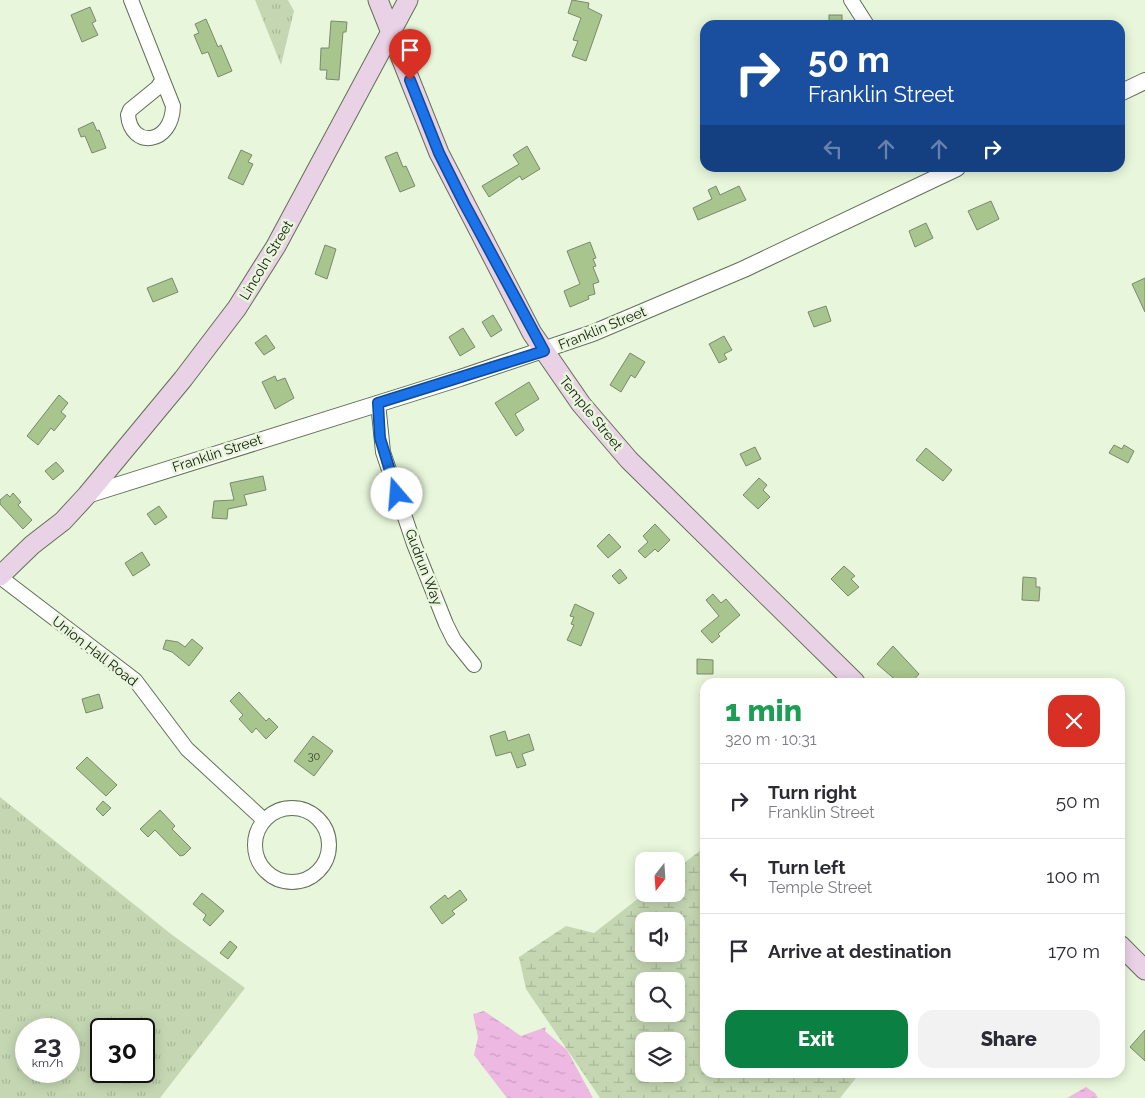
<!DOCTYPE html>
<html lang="en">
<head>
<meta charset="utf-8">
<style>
	body { margin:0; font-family:Raleway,sans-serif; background:#f2f2f3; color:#2b2b33; height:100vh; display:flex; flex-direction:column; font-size:19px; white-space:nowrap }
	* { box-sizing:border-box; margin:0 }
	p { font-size:16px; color:#7c7c81 }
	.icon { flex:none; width:28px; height:28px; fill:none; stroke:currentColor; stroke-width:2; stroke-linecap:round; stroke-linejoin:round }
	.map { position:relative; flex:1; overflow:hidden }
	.side { position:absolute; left:700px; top:678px; width:425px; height:400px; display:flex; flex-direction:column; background:#fff; border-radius:15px; box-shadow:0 2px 12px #0003 }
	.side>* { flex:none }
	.banner { position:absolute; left:700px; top:20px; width:425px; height:152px; border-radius:15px; box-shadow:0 2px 12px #0003; background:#1a4fa0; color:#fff; overflow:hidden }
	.needle { width:32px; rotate:197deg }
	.buttons { position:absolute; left:635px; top:852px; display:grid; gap:10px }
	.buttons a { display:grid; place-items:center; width:50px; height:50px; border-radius:10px; background:#fff; box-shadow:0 2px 12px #0003; font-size:25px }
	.speed { position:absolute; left:15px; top:1018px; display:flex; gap:10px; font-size:25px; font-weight:700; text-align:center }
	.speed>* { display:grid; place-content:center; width:65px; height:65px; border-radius:50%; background:#fff; box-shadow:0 2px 12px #0003; line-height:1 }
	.speed small { font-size:12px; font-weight:400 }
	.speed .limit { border:2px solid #111; border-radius:8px; background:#fff; color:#111 }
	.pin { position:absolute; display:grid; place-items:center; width:42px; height:42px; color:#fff; margin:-51px -21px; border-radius:50% 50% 50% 0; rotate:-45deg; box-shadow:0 0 5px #0007 }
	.pin .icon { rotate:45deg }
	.me { position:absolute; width:55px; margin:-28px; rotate:342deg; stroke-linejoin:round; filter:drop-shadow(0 0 4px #0008) }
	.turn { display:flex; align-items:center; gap:18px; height:105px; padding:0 25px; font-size:22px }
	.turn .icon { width:65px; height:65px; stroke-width:2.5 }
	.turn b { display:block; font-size:35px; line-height:42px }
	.lanes { display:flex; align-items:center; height:48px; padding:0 25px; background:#0003; justify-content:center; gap:25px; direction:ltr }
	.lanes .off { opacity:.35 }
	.round { display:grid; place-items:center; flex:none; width:52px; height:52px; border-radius:15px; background:#f2f2f3 }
	.headline { display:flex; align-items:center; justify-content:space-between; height:85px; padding:0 25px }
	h1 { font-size:30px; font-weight:800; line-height:38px; color:#1e9e55 }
	.primary-button { display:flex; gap:10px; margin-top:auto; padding:10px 25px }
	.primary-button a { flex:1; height:58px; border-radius:15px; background:#0b8043; color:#fff; font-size:20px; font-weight:800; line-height:58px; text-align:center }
	.primary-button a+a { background:#f2f2f3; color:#2b2b33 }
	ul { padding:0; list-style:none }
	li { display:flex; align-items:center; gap:15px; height:75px; padding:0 25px; border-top:1px solid #e1e1e2 }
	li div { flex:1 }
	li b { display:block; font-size:19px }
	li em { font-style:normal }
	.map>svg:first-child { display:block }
	.grass { fill:url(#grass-tufts); fill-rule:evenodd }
	.wetland { fill:url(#wetland-marsh); fill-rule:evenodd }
	.water { fill:url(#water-ripples) }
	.building { fill:#a8c58d; stroke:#7b8870 }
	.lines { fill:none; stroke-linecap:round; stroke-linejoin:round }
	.minor-casing { stroke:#626f57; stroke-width:16 }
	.tertiary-casing { stroke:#626f57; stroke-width:18 }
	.secondary-casing { stroke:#626f57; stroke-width:21 }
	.minor { stroke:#fff; stroke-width:14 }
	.tertiary { stroke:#fff; stroke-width:16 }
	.secondary { stroke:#ead2e6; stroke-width:19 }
	.route-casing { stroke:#114b97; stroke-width:12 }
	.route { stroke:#1a73e8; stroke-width:9 }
	.labels { text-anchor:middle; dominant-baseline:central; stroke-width:5; stroke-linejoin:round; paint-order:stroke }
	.number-label { font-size:11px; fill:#39442f }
	.street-label { font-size:14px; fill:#141910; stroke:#e8f7db }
</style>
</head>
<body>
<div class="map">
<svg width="1145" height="1098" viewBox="0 0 1145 1098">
	<defs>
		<pattern id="grass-tufts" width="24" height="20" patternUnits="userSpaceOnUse" patternTransform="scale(1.25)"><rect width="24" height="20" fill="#c4d7b2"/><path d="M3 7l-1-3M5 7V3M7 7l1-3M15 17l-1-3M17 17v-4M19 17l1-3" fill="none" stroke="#a8b898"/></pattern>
		<pattern id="wetland-marsh" width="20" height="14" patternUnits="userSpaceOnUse" patternTransform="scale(1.25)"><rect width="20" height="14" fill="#c4d7b2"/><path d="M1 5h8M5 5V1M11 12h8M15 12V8" fill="none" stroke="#a8b898"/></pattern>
		<pattern id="water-ripples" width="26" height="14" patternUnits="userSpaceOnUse" patternTransform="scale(1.25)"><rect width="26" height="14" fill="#edb8e2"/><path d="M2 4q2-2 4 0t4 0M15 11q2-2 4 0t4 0" fill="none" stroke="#ca9ec1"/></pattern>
	</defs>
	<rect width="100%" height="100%" fill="#e8f7db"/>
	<g class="grass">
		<polygon points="255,0 288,0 294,11 281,65"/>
		<path d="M0,797l171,137 74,54 -85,110h-160zM26,1029h43v42h-43zM101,1029h43v42h-43z"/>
	</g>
	<path class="wetland" d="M705,847v225l155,1 -20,25h-240l-74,-109 -7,-32 47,-31 28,7 50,-39h32v-25zM644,921h32v33h-32zM644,981h32v33h-32zM676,1041v33h-32v-33z"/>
	<g class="water">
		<polygon points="484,1011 521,1036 546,1027 545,1031 567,1050 593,1098 507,1098 474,1055 478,1037 473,1014"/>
		<polygon points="1086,1087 1095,1093 1098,1098 1067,1098"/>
	</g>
	<g class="building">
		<polygon points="572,0 589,3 588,8 602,15 586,61 572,56 578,41 573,40 581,18 568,13"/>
		<polygon points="90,7 96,21 92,23 98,35 82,42 71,15"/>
		<rect x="829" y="15" width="13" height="10"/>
		<polygon points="206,19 218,47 221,45 232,71 218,77 208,52 202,54 194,35 199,33 195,24"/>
		<polygon points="331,21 347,22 346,32 343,32 339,80 326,79 327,70 320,70 321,48 329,48"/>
		<polygon points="93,122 97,131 99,130 106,148 92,153 85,136 81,137 78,129"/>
		<polygon points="527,146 540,169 522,180 520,176 489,197 482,186 519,164 513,155"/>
		<polygon points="241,150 252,155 248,162 253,164 243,185 228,178"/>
		<polygon points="397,152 403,167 406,166 415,186 400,192 385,157"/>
		<polygon points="716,186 720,195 739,186 746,200 698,220 693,208 712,199 708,190"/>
		<polygon points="991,201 999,219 977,230 968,211"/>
		<polygon points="926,223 933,238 915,247 909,231"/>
		<polygon points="590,242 596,258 593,259 596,266 593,267 599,282 593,284 595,294 588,296 589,299 570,307 564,291 580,284 567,251"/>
		<polygon points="325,245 336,249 327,279 315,274"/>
		<polygon points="172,278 178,292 153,302 147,288"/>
		<polygon points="1145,278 1145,312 1132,284"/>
		<polygon points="826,306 831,321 814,327 808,312"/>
		<polygon points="493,315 502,330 491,337 482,322"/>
		<polygon points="463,328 475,347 460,356 449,337"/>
		<polygon points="266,335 275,348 264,355 255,343"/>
		<polygon points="724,336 732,350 724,354 727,359 719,363 709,344"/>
		<polygon points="630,353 645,362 635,378 631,375 621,392 610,385"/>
		<polygon points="275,376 277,381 285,378 294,398 275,409 262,382"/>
		<polygon points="529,382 539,399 515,414 524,430 516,436 495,403"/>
		<polygon points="59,395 68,403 61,412 66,416 54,431 51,428 38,445 27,436"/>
		<polygon points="1114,445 1122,449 1124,445 1134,451 1128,463 1109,453"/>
		<polygon points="755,447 761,459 746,466 740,454"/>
		<polygon points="926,448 952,470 943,481 916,460"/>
		<polygon points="56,462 64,471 53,480 45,471"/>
		<polygon points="263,476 266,490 244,495 247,505 228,509 227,519 212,518 214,501 234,500 230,483"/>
		<polygon points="759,478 767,485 763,490 770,497 758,509 743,495"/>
		<polygon points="13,493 21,502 18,505 32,520 23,529 0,504 0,500 7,494 10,497"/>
		<polygon points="159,506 167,517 155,525 147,514"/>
		<polygon points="655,524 670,540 658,552 655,549 645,558 638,551 648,542 643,536"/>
		<polygon points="609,534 621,547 608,558 597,546"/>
		<polygon points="142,552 150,565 133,576 125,563"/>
		<polygon points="844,566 855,576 851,579 859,587 848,596 831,579"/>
		<polygon points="620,569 627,578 619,584 612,576"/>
		<polygon points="1023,577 1036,578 1036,587 1040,587 1039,601 1022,600"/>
		<polygon points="713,594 721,603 726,599 740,615 718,634 720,636 712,643 701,631 719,616 706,600"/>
		<polygon points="575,604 594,613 581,646 567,640 574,625 571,624 574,617 570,616"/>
		<polygon points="192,639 203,648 189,666 172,652 163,649 166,640 178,642 185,647"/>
		<polygon points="893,646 919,674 912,682 906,678 903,682 898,682 877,664"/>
		<polygon points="697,659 713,660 713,674 697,674"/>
		<polygon points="239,692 266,721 269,718 278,727 266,739 256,728 252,733 239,719 243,715 230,701"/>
		<polygon points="99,694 103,708 86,713 82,699"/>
		<polygon points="505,731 508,741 529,734 534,750 522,754 526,765 517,768 511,752 496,756 490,736"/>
		<polygon points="313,736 333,751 314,776 294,761"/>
		<polygon points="87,757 117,785 106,796 76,768"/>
		<polygon points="103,801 111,808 103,816 96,809"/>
		<polygon points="160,810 175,826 172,829 191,848 184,855 180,856 155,830 148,837 140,829"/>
		<polygon points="460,890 467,900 452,911 455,914 442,924 430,907 445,895 448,899"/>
		<polygon points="202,893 224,911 210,926 203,920 206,915 193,904"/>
		<polygon points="230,941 237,947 228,959 220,953"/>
		<polygon points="1145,1030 1145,1061 1130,1047"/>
	</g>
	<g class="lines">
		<defs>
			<g id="minor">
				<path d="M131,0l42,106c-1,39 -42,43 -45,9l2,-5 27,-22 5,-7"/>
				<polyline points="851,0 867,25"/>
				<polyline points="378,403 383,452 414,544 446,624 454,640 474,665"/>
				<polyline points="0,577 135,680 187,749 264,820"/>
				<circle cx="292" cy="845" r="37"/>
			</g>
			<g id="tertiary">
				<polyline points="1120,93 1145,81"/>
				<polyline points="87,495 460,378 593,333 744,269 957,168"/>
			</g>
			<g id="secondary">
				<polyline points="378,0 439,153 532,333 581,404 629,460 855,682"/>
				<polyline points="0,576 32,545 63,521 87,495 183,379 237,308 276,246 408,0"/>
				<polyline points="1120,945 1145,970"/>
			</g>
		</defs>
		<use href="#minor" class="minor-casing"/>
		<use href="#tertiary" class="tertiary-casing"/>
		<use href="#secondary" class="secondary-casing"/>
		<use href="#minor" class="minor"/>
		<use href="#tertiary" class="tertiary"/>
		<use href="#secondary" class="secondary"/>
	</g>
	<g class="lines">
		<defs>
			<polyline id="route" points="397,494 380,438 378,403 544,351 464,203 439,153 410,80"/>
		</defs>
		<use href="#route" class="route-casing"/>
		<use href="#route" class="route"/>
	</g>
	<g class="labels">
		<g class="number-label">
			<text x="314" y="756">30</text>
		</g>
		<g class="street-label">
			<text transform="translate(266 260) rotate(-59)">Lincoln Street</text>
			<text transform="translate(602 328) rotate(-22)">Franklin Street</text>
			<text transform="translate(591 413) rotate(51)">Temple Street</text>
			<text transform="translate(217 453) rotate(-18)">Franklin Street</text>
			<text transform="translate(424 567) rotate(69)">Gudrun Way</text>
			<text transform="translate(95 651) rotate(38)">Union Hall Road</text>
		</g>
	</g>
</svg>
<div class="buttons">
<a><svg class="needle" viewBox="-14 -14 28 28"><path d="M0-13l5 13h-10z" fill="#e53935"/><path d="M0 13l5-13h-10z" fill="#7c7c81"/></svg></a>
<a><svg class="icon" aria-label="sound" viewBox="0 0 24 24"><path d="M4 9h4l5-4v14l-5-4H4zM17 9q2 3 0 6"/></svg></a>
<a><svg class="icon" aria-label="search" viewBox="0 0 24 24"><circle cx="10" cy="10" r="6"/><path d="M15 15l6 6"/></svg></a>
<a><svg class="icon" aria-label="layers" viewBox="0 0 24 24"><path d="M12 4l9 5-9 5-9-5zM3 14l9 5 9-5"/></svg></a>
</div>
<div class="speed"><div>23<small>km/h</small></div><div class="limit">30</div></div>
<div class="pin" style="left:410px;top:80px;background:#d93025"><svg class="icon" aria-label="arrive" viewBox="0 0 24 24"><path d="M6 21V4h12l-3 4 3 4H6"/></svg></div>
<svg class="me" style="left:397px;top:494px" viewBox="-20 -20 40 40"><circle r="19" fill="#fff"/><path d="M0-13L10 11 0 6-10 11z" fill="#1a73e8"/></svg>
<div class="banner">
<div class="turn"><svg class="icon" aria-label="right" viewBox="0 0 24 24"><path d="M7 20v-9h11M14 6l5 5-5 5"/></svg><div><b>50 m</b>Franklin Street</div></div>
<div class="lanes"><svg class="icon off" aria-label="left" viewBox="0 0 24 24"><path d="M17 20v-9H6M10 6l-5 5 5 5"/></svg><svg class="icon off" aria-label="ahead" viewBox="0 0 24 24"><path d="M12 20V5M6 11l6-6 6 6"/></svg><svg class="icon off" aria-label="ahead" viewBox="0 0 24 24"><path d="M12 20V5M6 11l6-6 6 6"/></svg><svg class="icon" aria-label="right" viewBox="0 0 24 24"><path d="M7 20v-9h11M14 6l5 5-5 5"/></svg></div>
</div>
<section class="side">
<div class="headline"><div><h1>1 min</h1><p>320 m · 10:31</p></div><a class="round" style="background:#d93025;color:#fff"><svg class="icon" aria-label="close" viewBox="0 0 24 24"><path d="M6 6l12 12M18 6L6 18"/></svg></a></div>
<ul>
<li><svg class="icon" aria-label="right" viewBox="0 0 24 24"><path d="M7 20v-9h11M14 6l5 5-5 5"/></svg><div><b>Turn right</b><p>Franklin Street</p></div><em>50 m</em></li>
<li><svg class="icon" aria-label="left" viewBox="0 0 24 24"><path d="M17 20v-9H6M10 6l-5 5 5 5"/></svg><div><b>Turn left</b><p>Temple Street</p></div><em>100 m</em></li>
<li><svg class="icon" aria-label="arrive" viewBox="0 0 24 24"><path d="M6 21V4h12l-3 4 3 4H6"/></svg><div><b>Arrive at destination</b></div><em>170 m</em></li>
</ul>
<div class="primary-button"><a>Exit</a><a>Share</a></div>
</section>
</div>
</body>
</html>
